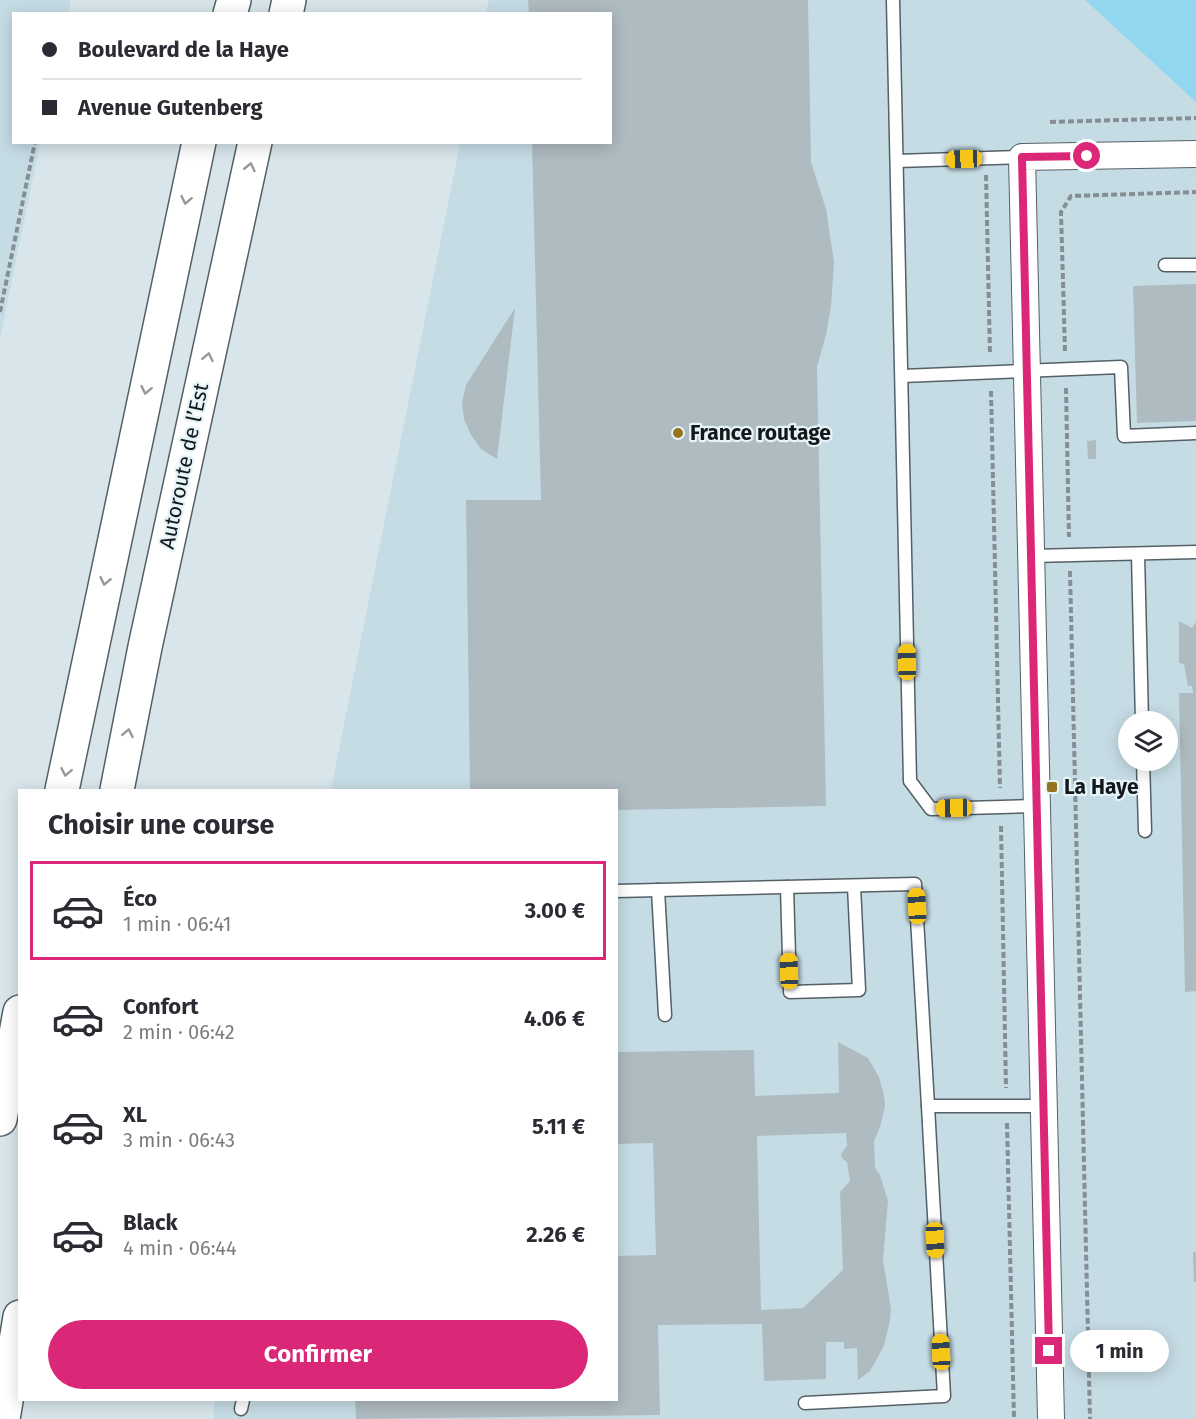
<!DOCTYPE html>
<html lang="fr">
<head>
<meta charset="utf-8">
<style>
  body { margin:0; font-family:"Fira Sans",sans-serif; background:#f7f7f7; color:#2b2b33; height:100vh; display:flex; flex-direction:column; font-size:22px; white-space:nowrap }
  * { box-sizing:border-box; margin:0 }
  p { font-size:20px; color:#7c7c81 }
  .icon { flex:none; width:33px; height:33px; fill:none; stroke:currentColor; stroke-width:2; stroke-linecap:round; stroke-linejoin:round }
  .map { position:relative; flex:1; overflow:hidden }
  .panel { position:absolute; left:18px; top:789px; width:600px; height:612px; display:flex; flex-direction:column; background:#fff; border-radius:0px; box-shadow:0 3px 15px #0003 }
  .panel>* { flex:none }
  .top-card { position:absolute; left:12px; top:12px; width:600px; height:132px; border-radius:0px; box-shadow:0 3px 15px #0003; display:grid; align-content:center; height:132px; padding:0 30px; background:#fff }
  .buttons { position:absolute; left:1118px; top:711px; display:grid; gap:12px }
  .buttons a { display:grid; place-items:center; width:60px; height:60px; border-radius:50%; background:#fff; box-shadow:0 3px 15px #0003; font-size:30px }
  .end { position:absolute; width:27px; height:27px; margin:-14px; border:8px solid #db2777; background:#fff; box-shadow:0 0 0 3px #fff }
  .from { border-radius:50% }
  .bubble { position:absolute; height:42px; border-radius:21px; background:#fff; box-shadow:0 3px 15px #0003; font-size:20px; font-weight:700; line-height:42px; text-align:center }
  .car { position:absolute; width:18px; height:36px; margin:-18px -9px; border-radius:8px; box-shadow:0 0 4px 2px #0007; background:linear-gradient(#f5c518 24%,#345 0 40%,#f5c518 0 76%,#345 0 86%,#f5c518 0) }
  .top-card b { display:flex; align-items:center; gap:21px; height:57px; font-size:22px }
  .top-card b+b { border-top:2px solid #e1e1e2 }
  .top-card i { width:15px; height:15px; background:#2b2b33 }
  ul { padding:0; list-style:none }
  li { display:flex; align-items:center; gap:18px; height:99px; margin:0 12px 9px; padding:0 18px; border:3px solid transparent; border-radius:0px }
  li div { flex:1 }
  li b { display:block; font-size:22px }
  li em { font-style:normal; font-weight:700 }
  li.current { border-color:#db2777 }
  li>.icon { width:54px; height:54px; stroke-width:1.5 }
  h2 { padding:0 30px; font-size:27px; line-height:72px }
  .primary-button { display:flex; gap:12px; margin-top:auto; padding:12px 30px }
  .primary-button a { flex:1; height:69px; border-radius:36px; background:#db2777; color:#fff; font-size:24px; font-weight:700; line-height:69px; text-align:center }
  .map>svg:first-child { display:block }
</style>
</head>
<body>
<div class="map">
<svg width="1196" height="1419" viewBox="0 0 1196 1419">
  <rect width="100%" height="100%" fill="#d8e6ec"/>
  <g fill="#c6dce5" fill-rule="evenodd">
    <polygon points="0,0 71,0 68,13 14,14 14,142 40,143 0,339"/>
    <path d="M 489,0 L 1085,0 L 1196,102 L 1196,1419 L 213,1419 L 215,1400 L 616,1400 L 616,790 L 331,790 L 460,143 L 610,142 L 610,14 L 486,13 ZM 1128,722 L 1167,722 L 1167,760 L 1128,760 Z"/>
  </g>
  <polygon fill="#92d6f0" points="1085,0 1196,0 1196,102"/>
  <g fill="#aebbc1" fill-rule="evenodd">
    <polygon points="528,0 808,0 811,162 826,209 834,262 831,306 826,335 817,367 826,806 616,810 616,790 470,790 466,500 541,500 532,142 610,142 610,14 529,14"/>
    <polygon points="1196,284 1196,421 1137,423 1133,286"/>
    <polygon points="515,308 497,459 481,449 471,435 464,419 462,403 466,385"/>
    <polygon points="1096,440 1096,459 1088,459 1087,441"/>
    <polygon points="1179,621 1192,628 1196,622 1196,991 1185,992 1179,693 1193,693 1192,686 1188,686 1184,664 1179,663"/>
    <path d="M 838,1042 L 868,1058 L 879,1077 L 884,1096 L 885,1106 L 880,1127 L 874,1141 L 875,1168 L 880,1175 L 888,1201 L 883,1260 L 891,1309 L 890,1320 L 884,1346 L 870,1371 L 858,1380 L 857,1348 L 844,1349 L 844,1342 L 826,1342 L 826,1379 L 764,1381 L 762,1324 L 658,1325 L 660,1415 L 356,1419 L 355,1400 L 616,1400 L 616,1256 L 656,1255 L 653,1143 L 616,1144 L 616,1052 L 754,1050 L 755,1096 L 839,1093 ZM 846,1133 L 847,1146 L 841,1154 L 842,1158 L 847,1162 L 850,1181 L 840,1192 L 843,1270 L 803,1308 L 761,1310 L 757,1136 Z"/>
    <polygon points="1193,1252 1196,1252 1196,1282 1194,1282"/>
  </g>
  <g fill="none" stroke-linecap="round" stroke-linejoin="round">
    <defs>
      <g id="service">
        <polyline points="893,0 910,781 931,809 1037,806"/>
        <polyline points="897,161 1022,157"/>
        <polyline points="1165,265 1196,265"/>
        <polyline points="902,376 1121,367 1124,436 1196,433"/>
        <polyline points="1138,554 1142,722"/>
        <polyline points="1032,556 1196,552"/>
        <polyline points="1143,760 1145,831"/>
        <polyline points="787,887 790,992 859,990 854,886"/>
        <polyline points="658,890 665,1015"/>
        <polyline points="616,891 915,884 928,1106"/>
        <polyline points="805,1403 944,1396 928,1106 1044,1106"/>
        <polyline points="241,1409 243,1400"/>
      </g>
      <polyline id="minor" points="1051,1419 1022,157 1196,154"/>
      <g id="motorway">
        <polyline points="230,14 234,0"/>
        <polyline points="286,14 289,0"/>
        <polyline points="62,790 199,142"/>
        <polyline points="117,790 145,647 255,142"/>
        <polyline points="0,1119 20,1012"/>
        <polyline points="3,1419 20,1317"/>
      </g>
    </defs>
    <use href="#service" stroke="#546065" stroke-width="15"/>
    <use href="#minor" stroke="#546065" stroke-width="28"/>
    <use href="#motorway" stroke="#546065" stroke-width="36"/>
    <g stroke="#848e93" stroke-width="4" stroke-dasharray="6 3" stroke-linecap="butt">
      <polyline points="1050,122 1196,118"/>
      <polyline points="986,175 990,354"/>
      <polyline points="0,312 35,142"/>
      <polyline points="1065,351 1061,212 1071,196 1196,192"/>
      <polyline points="1066,388 1069,537"/>
      <polyline points="991,391 1000,788"/>
      <polyline points="1070,571 1090,1419"/>
      <polyline points="1001,826 1006,1088"/>
      <polyline points="1007,1123 1014,1419"/>
    </g>
    <use href="#service" stroke="#fff" stroke-width="12"/>
    <use href="#minor" stroke="#fff" stroke-width="26"/>
    <use href="#motorway" stroke="#fff" stroke-width="33"/>
  </g>
  <defs><path id="oneway-chevron" d="M-2-3.5L2.5 0L-2 3.5" fill="none" stroke-width="1.6" stroke-linecap="round" stroke-linejoin="round" transform="scale(1.5)"/></defs>
  <g stroke="#959798">
    <use href="#oneway-chevron" transform="translate(250 167) rotate(-77)"/>
    <use href="#oneway-chevron" transform="translate(186 200) rotate(102)"/>
    <use href="#oneway-chevron" transform="translate(208 357) rotate(-78)"/>
    <use href="#oneway-chevron" transform="translate(146 390) rotate(102)"/>
    <use href="#oneway-chevron" transform="translate(105 581) rotate(102)"/>
    <use href="#oneway-chevron" transform="translate(128 733) rotate(-79)"/>
    <use href="#oneway-chevron" transform="translate(66 772) rotate(101)"/>
  </g>
  <g fill="none" stroke-linecap="round" stroke-linejoin="round">
    <polyline stroke="#db2777" stroke-width="8" points="1049,1351 1022,157 1087,156"/>
  </g>
  <g fill="#98731e" stroke="#e5f4f9" stroke-width="2">
    <circle cx="678" cy="433" r="6"/>
    <rect x="1046" y="781" width="12" height="12" rx="3"/>
  </g>
  <g text-anchor="middle" dominant-baseline="central" stroke-width="4.5" stroke-linejoin="round" paint-order="stroke">
    <g font-size="21" font-weight="bold" fill="#14181b" stroke="#e5f4f9" text-anchor="start">
      <text x="690" y="433">France routage</text>
      <text x="1064" y="787">La Haye</text>
    </g>
    <g font-size="21" fill="#14181b" stroke="#e5f4f9">
      <text transform="translate(184 466) rotate(-78)">Autoroute de l’Est</text>
    </g>
  </g>
</svg>
<div class="buttons">
<a><svg class="icon" aria-label="layers" viewBox="0 0 24 24"><path d="M12 4l9 5-9 5-9-5zM3 14l9 5 9-5"/></svg></a>
</div>
<i class="end from" style="left:1087px;top:156px"></i>
<i class="end" style="left:1049px;top:1351px"></i>
<div class="bubble" style="left:1070px;top:1330px;width:99px">1 min</div>
<i class="car" style="left:964px;top:159px;rotate:268deg"></i>
<i class="car" style="left:907px;top:662px;rotate:359deg"></i>
<i class="car" style="left:954px;top:808px;rotate:269deg"></i>
<i class="car" style="left:917px;top:906px;rotate:357deg"></i>
<i class="car" style="left:789px;top:971px;rotate:358deg"></i>
<i class="car" style="left:935px;top:1240px;rotate:177deg"></i>
<i class="car" style="left:941px;top:1352px;rotate:357deg"></i>
<div class="top-card">
<b><i class="from"></i>Boulevard de la Haye</b>
<b><i></i>Avenue Gutenberg</b>
</div>
<section class="panel">
<h2>Choisir une course</h2>
<ul>
<li class="current"><svg class="icon" aria-label="car" viewBox="0 0 24 24"><path d="M5 17H2v-5l4-1 3-4h7l3 4 3 1v5h-3M9 17h6M6 11h13"/><circle cx="7" cy="17" r="2"/><circle cx="17" cy="17" r="2"/></svg><div><b>Éco</b><p>1 min · 06:41</p></div><em>3.00 €</em></li>
<li><svg class="icon" aria-label="car" viewBox="0 0 24 24"><path d="M5 17H2v-5l4-1 3-4h7l3 4 3 1v5h-3M9 17h6M6 11h13"/><circle cx="7" cy="17" r="2"/><circle cx="17" cy="17" r="2"/></svg><div><b>Confort</b><p>2 min · 06:42</p></div><em>4.06 €</em></li>
<li><svg class="icon" aria-label="car" viewBox="0 0 24 24"><path d="M5 17H2v-5l4-1 3-4h7l3 4 3 1v5h-3M9 17h6M6 11h13"/><circle cx="7" cy="17" r="2"/><circle cx="17" cy="17" r="2"/></svg><div><b>XL</b><p>3 min · 06:43</p></div><em>5.11 €</em></li>
<li><svg class="icon" aria-label="car" viewBox="0 0 24 24"><path d="M5 17H2v-5l4-1 3-4h7l3 4 3 1v5h-3M9 17h6M6 11h13"/><circle cx="7" cy="17" r="2"/><circle cx="17" cy="17" r="2"/></svg><div><b>Black</b><p>4 min · 06:44</p></div><em>2.26 €</em></li>
</ul>
<div class="primary-button"><a>Confirmer</a></div>
</section>
</div>
</body>
</html>
